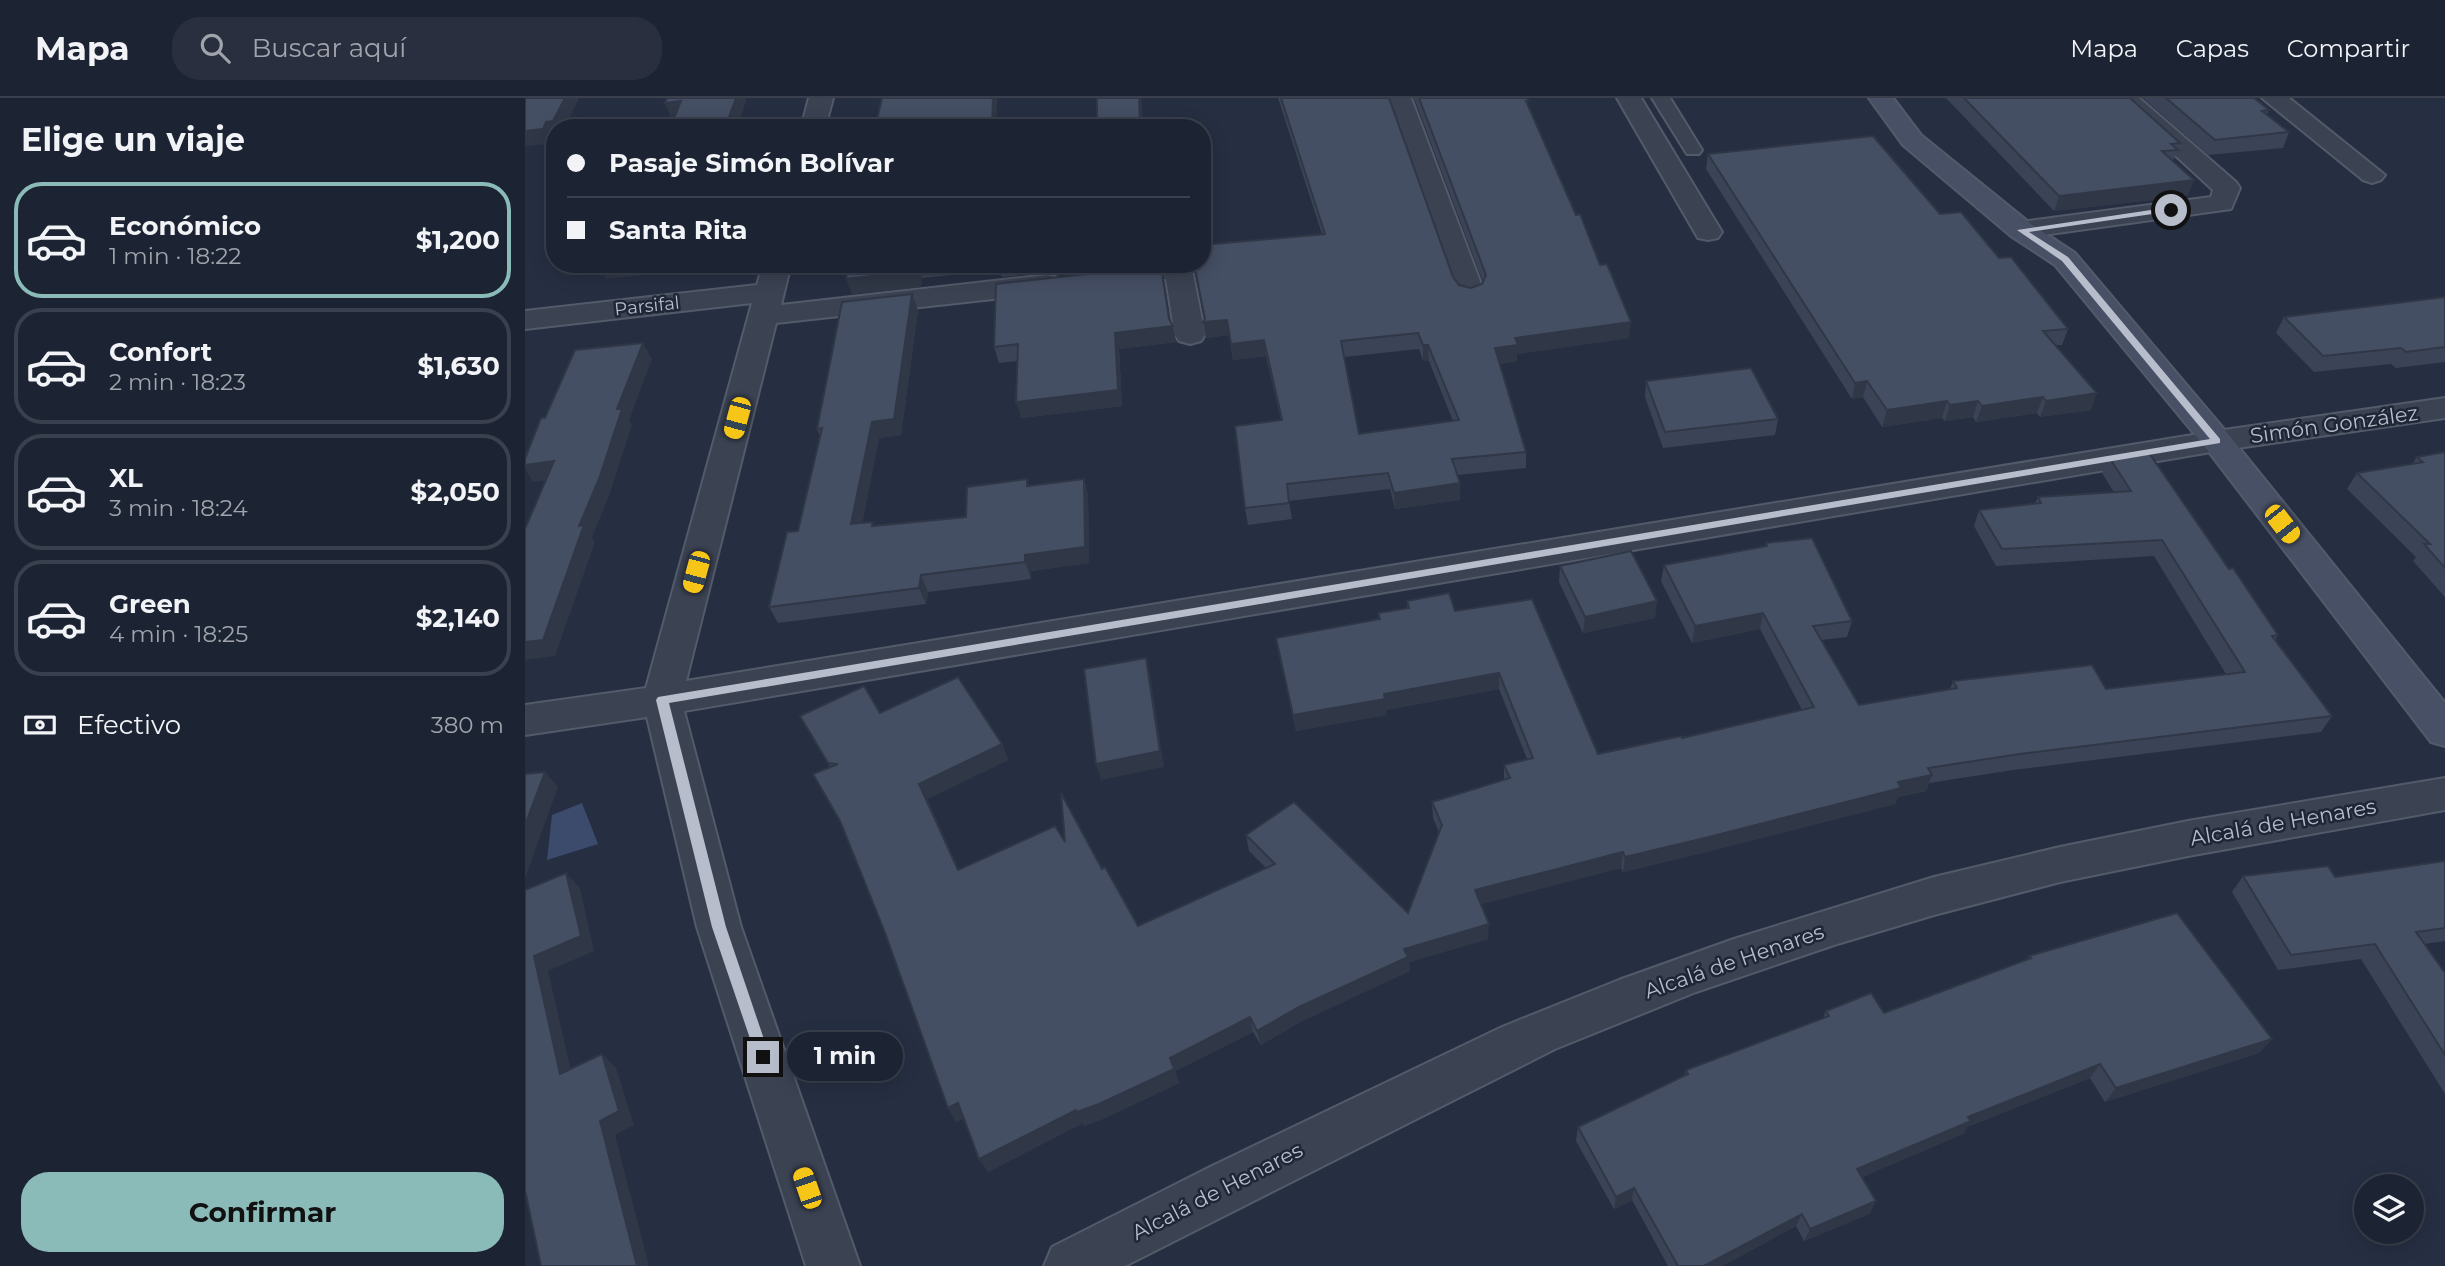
<!DOCTYPE html>
<html lang="es">
<head>
<meta charset="utf-8">
<style>
  body { margin:0; font-family:Montserrat,sans-serif; background:#292f3e; color:#f1f3f6; height:100vh; display:flex; flex-direction:column; font-size:26px; white-space:nowrap }
  * { box-sizing:border-box; margin:0 }
  p { font-size:23px; color:#a0a4ac }
  .icon { flex:none; width:38px; height:38px; fill:none; stroke:currentColor; stroke-width:2; stroke-linecap:round; stroke-linejoin:round }
  .map { position:relative; flex:1; overflow:hidden }
  .sheet { display:flex; flex-direction:column; background:#1c2332; width:525px }
  .sheet>* { flex:none }
  .banner { position:absolute; left:21px; top:21px; width:665px; height:154px; border-radius:28px; box-shadow:0 4px 18px #0003,0 0 0 2px #3a404d; display:grid; align-content:center; height:154px; padding:0 21px; background:#1c2332 }
  .tools { position:absolute; left:1829px; top:1076px; display:grid; gap:14px }
  .tools a { display:grid; place-items:center; width:70px; height:70px; border-radius:50%; background:#1c2332; box-shadow:0 4px 18px #0003,0 0 0 2px #3a404d; font-size:35px }
  .end { position:absolute; width:32px; height:32px; margin:-16px; border:9px solid #b8bdcc; background:#111; box-shadow:0 0 0 4px #111 }
  .from { border-radius:50% }
  .bubble { position:absolute; height:49px; border-radius:24px; background:#1c2332; box-shadow:0 4px 18px #0003,0 0 0 2px #3a404d; font-size:23px; font-weight:700; line-height:49px; text-align:center }
  .car { position:absolute; width:21px; height:42px; margin:-21px -10px; border-radius:9px; box-shadow:0 0 5px 2px #0007; background:linear-gradient(#f5c518 24%,#345 0 40%,#f5c518 0 76%,#345 0 86%,#f5c518 0) }
  .banner b { display:flex; align-items:center; gap:24px; height:66px; font-size:26px }
  .banner b+b { border-top:2px solid #3a404d }
  .banner i { width:18px; height:18px; background:#f1f3f6 }
  ul { padding:0; list-style:none }
  li { display:flex; align-items:center; gap:21px; height:116px; margin:0 14px 10px; padding:0 7px; border:4px solid #3a404d; border-radius:28px }
  li div { flex:1 }
  li b { display:block; font-size:26px }
  li em { font-style:normal; font-weight:700 }
  li.on { border-color:#8bbbb9 }
  li>.icon { width:63px; height:63px; stroke-width:1.5 }
  h2 { padding:0 21px; font-size:32px; line-height:84px }
  .pay { display:flex; align-items:center; gap:18px; height:77px; padding:0 21px; font-size:26px }
  .pay p { margin-inline-start:auto }
  .action { display:flex; gap:14px; margin-top:auto; padding:14px 21px }
  .action a { flex:1; height:80px; border-radius:28px; background:#8bbbb9; color:#111; font-size:28px; font-weight:700; line-height:80px; text-align:center }
  header { display:flex; align-items:center; gap:42px; box-sizing:border-box; height:98px; padding:0 35px; background:#1c2332; border-bottom:2px solid #3a404d }
  header strong { font-size:33px }
  nav { display:flex; gap:38px; margin-inline-start:auto; font-size:24px }
  .search { width:490px; height:63px; background:#292f3e; display:flex; align-items:center; gap:18px; box-sizing:border-box; padding:0 24px; border-radius:28px; color:#a0a4ac; font-size:26px }
  main { display:flex; flex:1; min-height:0 }
  .map>svg:first-child { display:block }
</style>
</head>
<body>
<header>
<strong>Mapa</strong>
<div class="search"><svg class="icon" aria-label="search" viewBox="0 0 24 24"><circle cx="10" cy="10" r="6"/><path d="M15 15l6 6"/></svg>Buscar aquí</div>
<nav><a>Mapa</a><a>Capas</a><a>Compartir</a></nav>
</header>
<main>
<section class="sheet">
<h2>Elige un viaje</h2>
<ul>
<li class="on"><svg class="icon" aria-label="car" viewBox="0 0 24 24"><path d="M5 17H2v-5l4-1 3-4h7l3 4 3 1v5h-3M9 17h6M6 11h13"/><circle cx="7" cy="17" r="2"/><circle cx="17" cy="17" r="2"/></svg><div><b>Económico</b><p>1 min · 18:22</p></div><em>$1,200</em></li>
<li><svg class="icon" aria-label="car" viewBox="0 0 24 24"><path d="M5 17H2v-5l4-1 3-4h7l3 4 3 1v5h-3M9 17h6M6 11h13"/><circle cx="7" cy="17" r="2"/><circle cx="17" cy="17" r="2"/></svg><div><b>Confort</b><p>2 min · 18:23</p></div><em>$1,630</em></li>
<li><svg class="icon" aria-label="car" viewBox="0 0 24 24"><path d="M5 17H2v-5l4-1 3-4h7l3 4 3 1v5h-3M9 17h6M6 11h13"/><circle cx="7" cy="17" r="2"/><circle cx="17" cy="17" r="2"/></svg><div><b>XL</b><p>3 min · 18:24</p></div><em>$2,050</em></li>
<li><svg class="icon" aria-label="car" viewBox="0 0 24 24"><path d="M5 17H2v-5l4-1 3-4h7l3 4 3 1v5h-3M9 17h6M6 11h13"/><circle cx="7" cy="17" r="2"/><circle cx="17" cy="17" r="2"/></svg><div><b>Green</b><p>4 min · 18:25</p></div><em>$2,140</em></li>
</ul>
<div class="pay"><svg class="icon" aria-label="cash" viewBox="0 0 24 24"><path d="M3 7h18v10H3z"/><circle cx="12" cy="12" r="2"/></svg>Efectivo<p>380 m</p></div>
<div class="action"><a>Confirmar</a></div>
</section>
<div class="map">
<svg width="1920" height="1168" viewBox="0 0 1920 1168">
  <rect width="100%" height="100%" fill="#262f42"/>
  <polygon fill="#3c4b6b" points="57,705 73,746 22,762 27,717"/>
  <g fill="none" stroke-linecap="round" stroke-linejoin="round">
    <defs>
      <polygon id="lane" points="1127,0 1145,0 1177,52 1174,56 1162,56"/>
      <g id="street">
        <polygon points="284,0 308,0 300,30 276,30"/>
        <polygon points="862,0 886,0 959,194 955,200 945,203 935,200 931,194"/>
        <polygon points="1092,0 1116,0 1197,134 1193,140 1183,142 1173,140"/>
        <polygon points="1588,0 1614,0 1711,84 1715,90 1706,111 1496,140 1486,138 1482,132 1486,126 1496,124 1686,99 1688,92"/>
        <polygon points="1737,0 1764,0 1860,77 1856,82 1847,85 1838,82"/>
        <polygon points="238,166 266,166 256,207 523,177 533,180 537,186 533,192 523,195 251,225 161,583 1692,333 1920,300 1920,320 1692,353 159,613 216,829 335,1168 281,1168 172,829 122,619 0,637 0,607 121,590 227,205 0,231 0,213 232,187"/>
        <polygon points="617,166 664,166 667,171 680,237 676,243 665,246 654,243 650,237 641,181 586,186 576,184 572,178 576,172"/>
        <polygon points="1920,680 1920,712 1663,758 1535,784 1409,817 1309,847 1171,894 1030,951 600,1168 519,1168 527,1149 685,1069 977,929 1094,882 1209,841 1409,779 1535,749 1663,723"/>
      </g>
      <polygon id="secondary" points="1344,0 1368,0 1396,37 1506,126 1550,155 1703,336 1920,605 1920,648 1906,644 1681,350 1530,167 1486,138 1378,47"/>
    </defs>
    <use href="#lane" stroke="#535a69" stroke-width="4"/>
    <use href="#street" stroke="#535a69" stroke-width="4"/>
    <use href="#secondary" stroke="#535a69" stroke-width="4"/>
    <use href="#lane" fill="#3b4252" fill-rule="evenodd"/>
    <use href="#street" fill="#3b4252" fill-rule="evenodd"/>
    <use href="#secondary" fill="#485065" fill-rule="evenodd"/>
  </g>
  <g fill="#3b4456" fill-rule="evenodd">
    <polygon points="616,0 618,30 572,30"/>
    <path d="M 753,0 L 864,0 L 928,179 L 934,187 L 946,190 L 957,186 L 958,184 L 889,0 L 1002,0 L 1003,8 L 1104,240 L 992,256 L 992,263 L 975,266 L 1001,354 L 1001,370 L 932,377 L 935,402 L 870,411 L 865,391 L 764,403 L 767,421 L 723,427 L 720,410 L 756,322 L 741,258 L 708,262 L 704,237 L 681,240 L 678,224 L 680,221 L 670,170 L 667,166 L 677,166 L 797,136 ZM 894,251 L 898,263 L 904,263 L 928,323 L 834,336 L 819,259 Z"/>
    <polygon points="1421,0 1605,0 1655,45 1648,63 1669,82 1662,98 1529,113"/>
    <polygon points="1618,0 1729,0 1744,12 1742,17 1764,34 1758,50 1683,57"/>
    <polygon points="1183,56 1415,116 1543,231 1537,247 1530,247 1566,312 1515,319 1512,315 1451,324 1448,319 1420,323 1417,320 1357,329 1338,299 1327,301 1181,71"/>
    <polygon points="323,166 439,166 437,176 397,180 396,189 327,196"/>
    <polygon points="473,166 605,166 477,179"/>
    <polygon points="636,168 645,223 648,228 651,244 594,251 597,308 496,320 492,263 474,265 469,249"/>
    <polygon points="1920,199 1920,264 1871,270 1866,266 1789,274 1751,235 1759,219"/>
    <polygon points="393,212 376,337 354,340 337,425 350,428 441,419 502,381 504,388 559,381 563,397 564,465 506,473 506,481 403,494 401,506 253,525 244,509 273,433 295,338 292,331"/>
    <polygon points="1121,283 1253,321 1250,337 1138,350 1120,299"/>
    <polygon points="1920,354 1920,499 1888,463 1891,459 1822,391 1832,375 1887,366 1892,359"/>
    <polygon points="1584,359 1704,471 1753,537 1750,542 1807,618 1796,634 1488,672 1404,685 1401,693 1373,699 1370,706 1177,755 1098,774 1096,770 955,806 963,841 884,864 885,873 777,923 736,947 728,934 650,973 654,985 580,1020 559,1028 558,1025 463,1074 439,1020 431,1024 305,669 275,618 355,615 477,646 483,662 402,701 434,772 540,744 577,771 613,828 741,770 724,753 721,737 883,815 914,734 908,720 907,704 979,682 979,667 1002,661 974,591 861,612 861,617 771,633 751,540 854,522 853,515 882,510 882,503 930,513 1073,656 1157,640 1277,612 1235,531 1167,545 1136,483 1139,467 1240,449 1241,445 1327,523 1322,539 1297,542 1334,607 1425,591 1428,583 1581,591 1701,576 1629,458 1471,468 1449,428 1454,412 1510,405 1513,399 1589,394 1577,375"/>
    <polygon points="1035,468 1130,520 1058,535 1034,484"/>
    <polygon points="1920,763 1920,843 1899,846 1920,875 1920,996 1836,861 1753,872 1707,794 1718,778 1810,779"/>
    <polygon points="1504,858 1747,941 1734,955 1580,1004 1565,980 1442,1029 1438,1036 1337,1079 1351,1103 1344,1116 1279,1143 1271,1128 1197,1168 1143,1168 1107,1102 1089,1111 1051,1043 1053,1029 1160,977 1161,972 1298,920 1301,913 1359,915 1502,862"/>
  </g>
  <g fill="#303746">
    <polygon points="40,0 54,0 40,30 30,30 30,39 25,46 0,48 0,33 21,24"/>
    <polygon points="211,0 222,0 212,30 200,30"/>
    <polygon points="468,0 472,0 472,30 467,30"/>
    <polygon points="614,0 616,0 618,30 616,30 615,27"/>
    <polygon points="156,3 163,18 146,20 140,5"/>
    <polygon points="1669,82 1662,98 1529,113 1534,98"/>
    <polygon points="73,166 162,166 160,173 81,181"/>
    <polygon points="393,166 397,180 396,189 327,196 321,181"/>
    <polygon points="434,166 439,166 437,176"/>
    <polygon points="636,168 646,228 648,228 651,244 594,251 597,308 496,320 491,304"/>
    <polygon points="387,196 393,212 376,337 354,340 334,443 326,426 347,324"/>
    <polygon points="702,222 704,237 681,240 678,224"/>
    <polygon points="1106,224 1104,240 992,256 992,263 970,267 970,250 990,240"/>
    <polygon points="739,242 741,258 708,262 706,246"/>
    <polygon points="118,245 127,261 104,322 107,327 84,398 67,439 70,444 30,558 0,562 0,544 54,428 92,311"/>
    <polygon points="898,247 903,247 904,263 898,263"/>
    <polygon points="1342,283 1338,299 1327,301 1330,285"/>
    <polygon points="1572,295 1566,312 1515,319 1521,303"/>
    <polygon points="1518,299 1512,315 1451,324 1457,308"/>
    <polygon points="1422,303 1417,320 1357,329 1362,312"/>
    <polygon points="1453,303 1448,319 1420,323 1425,307"/>
    <polygon points="29,363 39,380 8,384 0,371 0,367"/>
    <polygon points="559,381 563,397 564,465 506,473 506,481 500,464 500,457"/>
    <polygon points="935,385 935,402 870,411 869,395"/>
    <polygon points="396,477 403,494 401,506 394,490"/>
    <polygon points="1132,503 1130,520 1058,535 1060,519"/>
    <polygon points="1238,515 1235,531 1167,545 1170,528"/>
    <polygon points="621,560 625,576 639,669 576,682 571,666"/>
    <polygon points="974,575 974,591 861,612 861,617 771,633 768,617 859,596"/>
    <polygon points="477,646 483,662 402,701 441,787 394,686"/>
    <polygon points="20,674 33,689 0,780 0,727"/>
    <polygon points="1407,677 1401,693 1373,699 1370,706 1177,755 1098,774 1100,759 1373,684"/>
    <polygon points="1098,754 1096,770 950,808 950,792"/>
    <polygon points="41,775 55,790 69,853 23,873 50,990 35,976 9,858"/>
    <polygon points="964,826 963,841 884,864 885,873 777,923 736,947 732,933 879,851"/>
    <polygon points="725,919 728,934 650,973 654,985 580,1020 559,1028 558,1025 463,1074 454,1061 645,960"/>
    <polygon points="1747,941 1734,955 1580,1004 1591,990"/>
    <polygon points="77,956 91,970 109,1027 90,1037 124,1168 112,1168 75,1023"/>
    <polygon points="1575,966 1565,980 1442,1029 1438,1036 1326,1084 1332,1071 1443,1019"/>
    <polygon points="433,1005 442,1018 431,1024 423,1010"/>
    <polygon points="1109,1090 1107,1102 1089,1111 1091,1099"/>
    <polygon points="1351,1103 1344,1116 1279,1143 1285,1131"/>
    <polygon points="1277,1116 1271,1128 1197,1168 1179,1168"/>
  </g>
  <g fill="#454f64" stroke="#303746" stroke-width="2" fill-rule="evenodd">
    <polygon points="0,0 40,0 28,23 21,24 18,31 0,33"/>
    <polygon points="142,0 211,0 200,30 145,30 156,3 140,5"/>
    <polygon points="357,0 468,0 467,30 350,30"/>
    <polygon points="572,0 614,0 615,27 572,30"/>
    <path d="M 756,0 L 864,0 L 928,179 L 934,187 L 946,190 L 957,186 L 961,177 L 894,0 L 1002,0 L 1003,3 L 1001,3 L 1051,117 L 1055,116 L 1075,167 L 1082,166 L 1106,224 L 990,240 L 993,247 L 970,250 L 1001,354 L 927,361 L 935,385 L 869,395 L 863,375 L 762,386 L 764,405 L 720,410 L 710,328 L 757,322 L 739,242 L 706,246 L 702,222 L 678,224 L 680,221 L 669,166 L 677,166 L 677,147 L 800,136 ZM 893,235 L 898,247 L 903,247 L 934,322 L 834,336 L 816,243 Z"/>
    <polygon points="1439,0 1605,0 1655,45 1646,46 1653,52 1637,53 1669,82 1534,98"/>
    <polygon points="1641,0 1729,0 1744,12 1737,13 1764,34 1690,42"/>
    <polygon points="1348,38 1415,116 1436,114 1474,160 1486,159 1543,231 1518,233 1572,295 1521,303 1518,299 1457,308 1453,303 1425,307 1422,303 1362,312 1342,283 1330,285 1183,56"/>
    <polygon points="323,166 392,166 391,173 321,181"/>
    <polygon points="636,168 644,221 648,228 590,235 593,292 491,304 493,246 469,249 471,186"/>
    <polygon points="387,196 369,321 347,324 326,426 348,424 347,428 441,419 442,389 502,381 502,388 559,381 560,449 500,457 500,464 396,477 394,490 244,509 262,434 273,433 297,330 292,331 317,204"/>
    <polygon points="1920,199 1920,249 1881,254 1876,250 1798,258 1759,219"/>
    <polygon points="118,245 92,311 97,311 74,381 54,428 59,427 18,542 0,544 0,431 29,363 0,367 0,361 16,320 20,320 50,252"/>
    <polygon points="1226,270 1253,321 1140,334 1121,283"/>
    <polygon points="1622,352 1704,471 1708,470 1753,537 1747,538 1807,618 1495,656 1403,670 1407,677 1373,684 1376,690 1180,740 1100,759 1098,754 950,792 964,826 879,851 883,859 774,909 732,933 725,919 645,960 649,971 574,1006 552,1014 551,1012 454,1061 433,1005 423,1010 359,832 315,723 288,676 313,666 303,665 275,618 339,588 355,615 433,579 477,646 394,686 433,772 530,728 540,744 536,695 577,771 580,769 613,828 750,766 721,737 769,704 883,815 917,727 907,704 985,680 979,667 1008,660 974,575 859,596 860,601 768,617 751,540 855,521 853,515 884,510 882,503 924,495 930,513 1007,501 1073,656 1156,638 1157,640 1289,609 1238,515 1170,528 1139,467 1242,448 1241,445 1287,440 1327,523 1288,528 1334,607 1432,590 1428,583 1567,567 1581,591 1720,574 1637,442 1477,451 1454,412 1516,405 1513,399 1606,393 1584,359"/>
    <polygon points="1920,354 1920,470 1899,446 1905,446 1832,375 1898,364 1892,359"/>
    <polygon points="1106,453 1132,503 1060,519 1035,468"/>
    <polygon points="621,560 635,653 571,666 559,571"/>
    <polygon points="20,674 0,727 0,676"/>
    <polygon points="1920,763 1920,830 1891,834 1920,875 1920,957 1850,846 1766,857 1718,778 1803,768 1810,779"/>
    <polygon points="41,775 56,838 9,858 35,976 77,956 94,1013 75,1023 112,1168 16,1168 0,1092 0,792"/>
    <polygon points="1652,815 1747,941 1591,990 1575,966 1443,1019 1446,1023 1332,1071 1351,1103 1285,1131 1277,1116 1179,1168 1153,1168 1109,1090 1091,1099 1053,1029 1163,976 1161,972 1304,918 1301,913 1346,895 1359,915 1506,860 1504,858"/>
  </g>
  <polygon fill="#b8bdcc" points="1646,109 1648,113 1504,134 1543,159 1695,341 1695,345 144,605 201,829 245,959 238,966 233,964 187,829 131,602 133,599 1685,341 1537,163 1492,132"/>
  <g text-anchor="middle" dominant-baseline="central" stroke-width="5" stroke-linejoin="round" paint-order="stroke">
    <g font-size="18" fill="#b8bdcc" stroke="#1f2737">
      <text transform="translate(122 208) rotate(-6)">Parsifal</text>
    </g>
    <g font-size="21" fill="#b8bdcc" stroke="#1f2737">
      <text transform="translate(1809 326) rotate(-8)">Simón González</text>
      <text transform="translate(1758 724) rotate(-10)">Alcalá de Henares</text>
      <text transform="translate(1209 863) rotate(-19)">Alcalá de Henares</text>
      <text transform="translate(692 1093) rotate(-27)">Alcalá de Henares</text>
    </g>
  </g>
</svg>
<div class="tools">
<a><svg class="icon" aria-label="layers" viewBox="0 0 24 24"><path d="M12 4l9 5-9 5-9-5zM3 14l9 5 9-5"/></svg></a>
</div>
<i class="end from" style="left:1646px;top:112px"></i>
<i class="end" style="left:238px;top:959px"></i>
<div class="bubble" style="left:262px;top:934px;width:116px">1 min</div>
<i class="car" style="left:212px;top:320px;rotate:195deg"></i>
<i class="car" style="left:1757px;top:426px;rotate:142deg"></i>
<i class="car" style="left:171px;top:474px;rotate:195deg"></i>
<i class="car" style="left:282px;top:1090px;rotate:341deg"></i>
<div class="banner">
<b><i class="from"></i>Pasaje Simón Bolívar</b>
<b><i></i>Santa Rita</b>
</div>
</div>
</main>
</body>
</html>
